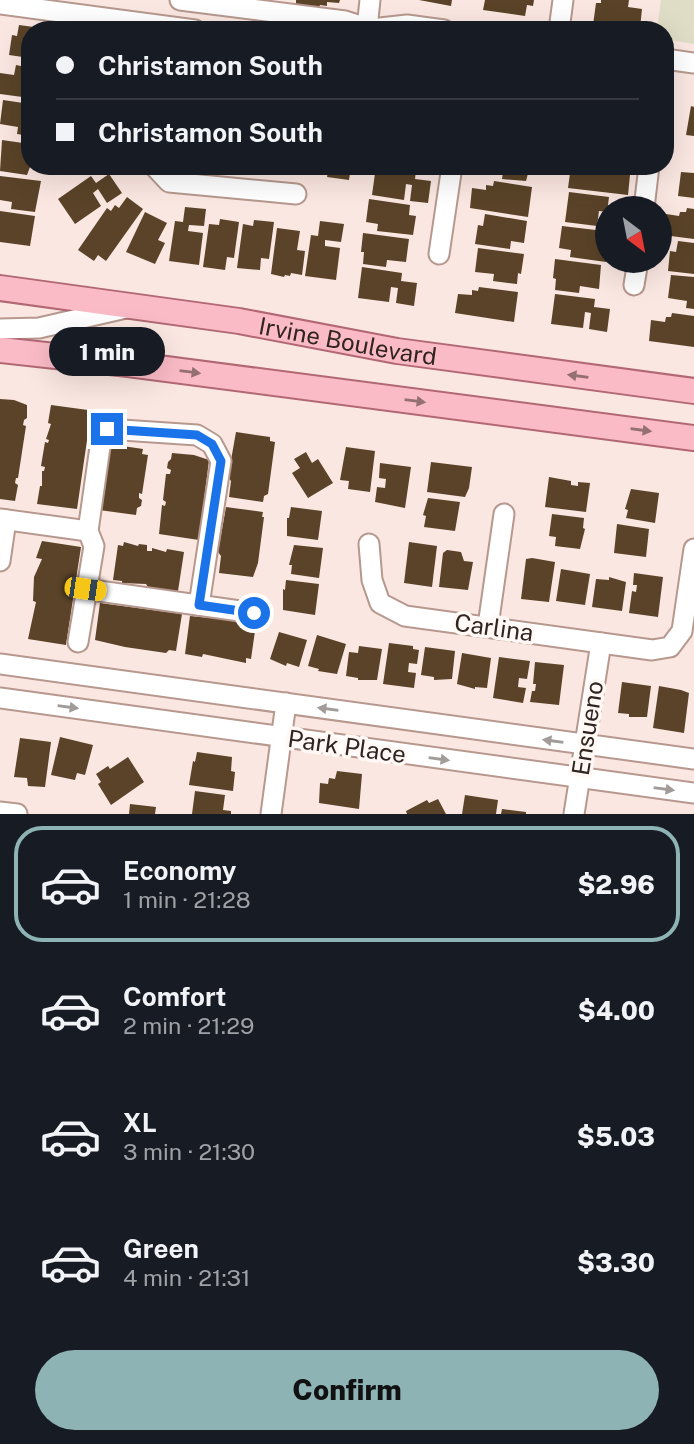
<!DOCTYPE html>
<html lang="en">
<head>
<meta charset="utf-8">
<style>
  body { margin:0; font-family:"Public Sans",sans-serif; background:#20242c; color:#f1f3f6; height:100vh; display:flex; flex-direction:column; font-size:26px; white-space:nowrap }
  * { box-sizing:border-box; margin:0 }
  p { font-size:23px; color:#9ea1a6 }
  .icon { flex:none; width:38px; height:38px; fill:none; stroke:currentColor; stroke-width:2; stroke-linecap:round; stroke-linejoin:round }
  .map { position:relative; height:814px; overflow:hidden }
  .details { display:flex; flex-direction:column; background:#171b24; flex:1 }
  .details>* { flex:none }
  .hud { position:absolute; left:21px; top:21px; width:653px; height:154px; border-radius:28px; box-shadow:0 7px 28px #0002; display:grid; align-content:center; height:154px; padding:0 35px; background:#171b24 }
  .needle { width:46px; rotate:148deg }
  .tools { position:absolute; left:595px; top:196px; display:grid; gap:14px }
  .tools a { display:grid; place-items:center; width:77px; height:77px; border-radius:50%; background:#171b24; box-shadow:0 7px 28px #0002; font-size:35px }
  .end { position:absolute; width:32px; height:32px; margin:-16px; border:9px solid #1a73e8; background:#fff; box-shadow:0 0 0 4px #fff }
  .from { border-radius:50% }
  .bubble { position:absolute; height:49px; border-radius:24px; background:#171b24; box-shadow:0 7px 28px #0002; font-size:23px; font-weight:800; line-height:49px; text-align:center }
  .car { position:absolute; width:21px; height:42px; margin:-21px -10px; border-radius:9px; box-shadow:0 0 5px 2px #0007; background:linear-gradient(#f5c518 24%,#345 0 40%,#f5c518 0 76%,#345 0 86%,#f5c518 0) }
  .hud b { display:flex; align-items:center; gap:24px; height:66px; font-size:26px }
  .hud b+b { border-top:2px solid #363941 }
  .hud i { width:18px; height:18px; background:#f1f3f6 }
  ul { padding:12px 0 0; list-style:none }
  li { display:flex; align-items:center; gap:21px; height:116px; margin:0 14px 10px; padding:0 21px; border:4px solid transparent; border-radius:28px }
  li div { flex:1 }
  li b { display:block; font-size:26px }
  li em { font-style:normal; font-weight:800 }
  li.active { border-color:#8eb3b5 }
  li>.icon { width:63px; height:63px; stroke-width:1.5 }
  .cta { display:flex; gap:14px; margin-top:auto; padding:14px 35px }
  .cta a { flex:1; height:80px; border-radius:42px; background:#8eb3b5; color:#111; font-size:28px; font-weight:800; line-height:80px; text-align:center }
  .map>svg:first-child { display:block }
</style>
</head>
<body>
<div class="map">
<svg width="694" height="814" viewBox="0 0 694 814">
  <rect width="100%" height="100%" fill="#fbe7e1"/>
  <g fill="#e0ddc6">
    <polygon points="661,0 694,0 694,44 665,39 665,30 657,30"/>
    <polygon points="198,166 275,166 237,173"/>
  </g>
  <g fill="#5a4328">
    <polygon points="296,0 340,0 339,3 327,2 327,6 320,5 319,7 296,4"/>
    <polygon points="419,0 452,0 451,6"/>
    <polygon points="485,0 534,0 533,6 527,5 525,16 483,10"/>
    <polygon points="601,0 629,0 628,7 642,9 640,28 611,30 612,27 593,25 596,3 601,3"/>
    <polygon points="19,25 41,28 30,30 30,58 9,55 12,35 17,36"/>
    <polygon points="16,65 30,68 30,98 0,94 0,73 14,75"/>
    <polygon points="3,100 30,104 30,136 17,134 18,127 0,124"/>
    <polygon points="691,106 694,107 694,136 686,135"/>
    <polygon points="2,140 30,144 30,167 27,175 0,171"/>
    <polygon points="329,166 351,166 349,180 327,177"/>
    <polygon points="376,166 416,170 415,179 431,181 428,203 410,201 412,185 406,184 404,200 372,195"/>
    <polygon points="485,166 530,166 526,181 502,179 503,172 485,170"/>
    <polygon points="571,166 617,168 617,174 630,175 628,195 568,188"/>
    <polygon points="681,172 694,173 694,198 678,196"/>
    <polygon points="109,174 122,193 107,203 98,189 93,193 101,206 75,224 58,199 91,176 96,183"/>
    <polygon points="0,176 41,181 35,212 11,209 12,202 0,200"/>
    <polygon points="494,181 532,187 528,217 470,208 472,188 486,190 486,185 493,186"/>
    <polygon points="569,192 609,197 608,205 617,208 607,208 607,228 603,227 606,212 599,211 597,226 565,222"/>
    <polygon points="127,197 143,209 106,261 98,255 94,261 78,250 107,208 111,211 115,205 119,208"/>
    <polygon points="369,199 410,205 409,215 416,216 413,235 377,231 378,224 366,222"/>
    <polygon points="185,207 206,209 204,226 189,225 188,231 203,233 199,265 169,261 175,221 183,222"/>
    <polygon points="687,208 694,209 694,239 663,235 666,214 679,216 680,212 686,212"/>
    <polygon points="0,211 35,216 30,246 0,242"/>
    <polygon points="145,212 167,223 158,240 165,243 155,264 126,252"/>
    <polygon points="485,214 527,221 524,243 511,241 510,249 475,244 478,225 483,226"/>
    <polygon points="220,219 239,222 234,258 227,257 225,270 203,267 209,224 219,225"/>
    <polygon points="254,220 274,222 269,259 261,258 260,270 237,268 243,224 253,226"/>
    <polygon points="320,221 344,224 341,242 325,240 325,246 340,248 336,280 305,276 311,235 318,236"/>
    <polygon points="562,226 604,231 603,242 607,242 606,262 570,257 571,250 559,248"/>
    <polygon points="277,228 300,231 297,250 305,251 302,275 291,273 290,276 285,275 284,277 271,274"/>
    <polygon points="363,233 409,239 406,262 387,260 386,267 363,264 364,252 361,252"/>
    <polygon points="678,241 694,243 694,274 668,271 670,251 676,252"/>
    <polygon points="478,248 524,254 521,274 518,273 517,284 493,281 494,274 475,272"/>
    <polygon points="555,259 601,265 599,289 580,286 579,293 555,290 556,279 553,278"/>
    <polygon points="362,267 402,273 401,281 417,283 414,306 396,303 398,288 391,287 389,302 358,298"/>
    <polygon points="671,275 694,277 694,309 686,308 687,301 668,298"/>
    <polygon points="479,287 518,292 514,322 455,313 458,294 472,295 472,290 478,291"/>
    <polygon points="555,294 595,299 594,307 610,309 607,332 589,329 591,313 585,312 583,328 551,324"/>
    <polygon points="672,313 694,316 694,347 649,341 651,320 665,322 666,317 671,317"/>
    <polygon points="0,399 14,400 27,405 27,418 24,420 23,425 26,426 18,478 16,478 15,483 18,485 15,501 0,499"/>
    <polygon points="51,405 88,410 87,413 91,413 77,509 37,504 40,486 42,486 42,471 44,471 45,467 41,466 45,442 48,443 49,440 46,439 51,424 48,423"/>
    <polygon points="236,432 270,437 270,441 275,442 268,494 264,496 263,502 229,497 231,481 228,477"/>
    <polygon points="109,444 143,449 142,454 148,455 142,494 139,493 139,498 142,500 141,506 137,508 136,515 99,510"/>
    <polygon points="346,447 375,451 370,492 348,489 349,481 340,480"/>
    <polygon points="306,452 312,463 318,459 333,483 308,498 292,473 300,468 294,459"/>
    <polygon points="172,453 194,455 209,460 199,540 159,534 162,505 165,506 166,502 163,500 166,474 170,474 171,470 167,468 168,462 171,459"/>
    <polygon points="431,462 472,467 469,488 465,497 427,492"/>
    <polygon points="380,463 411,467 405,508 375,502 377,487 385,488 386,479 379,478"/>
    <polygon points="549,477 571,481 571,485 578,486 578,482 590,483 586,512 545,507"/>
    <polygon points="631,489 659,493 655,523 626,518 628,510 625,509"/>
    <polygon points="428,498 460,502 455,531 424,527 426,516 423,515"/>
    <polygon points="226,507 263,512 262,517 264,517 258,563 253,577 219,573 221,556 218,552"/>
    <polygon points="291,507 322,511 318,540 287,536 287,518 289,518"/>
    <polygon points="552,514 584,518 583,528 585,529 580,549 555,546 556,537 549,536"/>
    <polygon points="617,524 649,529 646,557 614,553"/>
    <polygon points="42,541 81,547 66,645 28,639 36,602 33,601 34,577 42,559 36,558"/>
    <polygon points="124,542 138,546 139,544 147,545 147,551 152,551 152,548 166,552 167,549 184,552 178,591 148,587 146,584 122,583 122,581 113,580 118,545 123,546"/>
    <polygon points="409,542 437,546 432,587 404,583"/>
    <polygon points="294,545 323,548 319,578 291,574 292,565 289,565"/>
    <polygon points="447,550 461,552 464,561 473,562 468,590 439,587 443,553"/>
    <polygon points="532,558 555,562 549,602 521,599 526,559"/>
    <polygon points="561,569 590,574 585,605 556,601"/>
    <polygon points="634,573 663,577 658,617 629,613 632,591 636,592 637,585 633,585"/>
    <polygon points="609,577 626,582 622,611 592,607 596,579 609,580"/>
    <polygon points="286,580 319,584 315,615 283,610 283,589 285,590"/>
    <polygon points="100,603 182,614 176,651 169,650 166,653 125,647 95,640"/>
    <polygon points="190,616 210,618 210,616 256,624 251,659 246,658 246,663 203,654 202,657 185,654"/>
    <polygon points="279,632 307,640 299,667 287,663 286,666 270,659"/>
    <polygon points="317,635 346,644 337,674 318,671 319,669 308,666"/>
    <polygon points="389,643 413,646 413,649 419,650 417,664 409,663 408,672 416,673 414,688 383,684"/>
    <polygon points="359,646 382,649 377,680 358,680 358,678 346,676 349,652 358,653"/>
    <polygon points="425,647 455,651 452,679 434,680 434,677 421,675"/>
    <polygon points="462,653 491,658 487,688 475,687 475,689 457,684"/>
    <polygon points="499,657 530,661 527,679 519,678 518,687 526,688 523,703 493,698"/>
    <polygon points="535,662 564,665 559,705 530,702 532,691 535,691 536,684 533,684"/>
    <polygon points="622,682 651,686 647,717 629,717 629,714 618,713"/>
    <polygon points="659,686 681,690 689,693 684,733 653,728"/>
    <polygon points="60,737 93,745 85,775 77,773 75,780 51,775"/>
    <polygon points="20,738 51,742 45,787 28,786 27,778 14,777"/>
    <polygon points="197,752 232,757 231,771 235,772 233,791 189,785 193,761 195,762"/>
    <polygon points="128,757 144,782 111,805 98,784 101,782 96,774 108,766 110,769"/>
    <polygon points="337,771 362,774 359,809 319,803 320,783 328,784 329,778 335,779"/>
    <polygon points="195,791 225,795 223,810 231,811 231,814 192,814"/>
    <polygon points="465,795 498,800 496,814 462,814"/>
    <polygon points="438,799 446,814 407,814 406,811 427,800 429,803"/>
    <polygon points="130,804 156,807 155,814 129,814"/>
    <polygon points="502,809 526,812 526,814 501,814"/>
  </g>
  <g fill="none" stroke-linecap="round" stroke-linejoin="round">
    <defs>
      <g id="minor">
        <polyline points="180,0 345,21 367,28"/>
        <polyline points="0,4 195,30"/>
        <polyline points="367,28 370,0"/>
        <polyline points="362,30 407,25 444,30"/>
        <polyline points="559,30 563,0"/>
        <polyline points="665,59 694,63"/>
        <polyline points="154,166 169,182 296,194"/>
        <polyline points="644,208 649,166"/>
        <polyline points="439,254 452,166"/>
        <polyline points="634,285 638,261"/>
        <polyline points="0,329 39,328 126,308"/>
        <polyline points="0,519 88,531"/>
        <polyline points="369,544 372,580 380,603 405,616 652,650 670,647 682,631 694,549"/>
        <polyline points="0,561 6,520"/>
        <polyline points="85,589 254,613"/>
        <polyline points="488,626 504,514"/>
        <polyline points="78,642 94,546 88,531 102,433 107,429 197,435 212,444 221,461 199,605"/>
        <polyline points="0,664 694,759"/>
        <polyline points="0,698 694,793"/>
        <polyline points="0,812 17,814"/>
        <polyline points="271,814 286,703"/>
        <polyline points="574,814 601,643"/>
      </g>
      <g id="major">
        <path id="s1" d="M 0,288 L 239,321 L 397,351 L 694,391"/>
        <polyline points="0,350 128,364 694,438"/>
      </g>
    </defs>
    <use href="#minor" stroke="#b6988e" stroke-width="23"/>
    <use href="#major" stroke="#b16873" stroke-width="28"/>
    <polyline stroke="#baa9a3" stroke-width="2.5" stroke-dasharray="7 3.5" stroke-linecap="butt" points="289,166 289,167"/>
    <use href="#minor" stroke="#fff" stroke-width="19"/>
    <use href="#major" stroke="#fabbc6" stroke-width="24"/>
  </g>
  <defs><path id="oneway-solid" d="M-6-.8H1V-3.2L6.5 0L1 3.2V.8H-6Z" transform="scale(1.75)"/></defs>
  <g fill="#947072">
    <use href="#oneway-solid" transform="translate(190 372) rotate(7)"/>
    <use href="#oneway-solid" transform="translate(578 376) rotate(-172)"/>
    <use href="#oneway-solid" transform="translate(415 401) rotate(7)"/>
    <use href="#oneway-solid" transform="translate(641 430) rotate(8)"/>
  </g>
  <g fill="#a19c9a">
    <use href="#oneway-solid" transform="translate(68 707) rotate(8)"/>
    <use href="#oneway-solid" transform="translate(328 709) rotate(-172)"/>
    <use href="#oneway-solid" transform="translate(553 741) rotate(-172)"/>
    <use href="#oneway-solid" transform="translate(439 759) rotate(8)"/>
    <use href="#oneway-solid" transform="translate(664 789) rotate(8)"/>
  </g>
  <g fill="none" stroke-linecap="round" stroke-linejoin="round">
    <polyline stroke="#1a73e8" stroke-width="9" points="107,429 197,435 212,444 221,461 199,605 254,613"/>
  </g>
  <g text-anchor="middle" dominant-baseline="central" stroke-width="7" stroke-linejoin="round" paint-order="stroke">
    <g font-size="24" fill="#2f241f" stroke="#fff8f5">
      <text stroke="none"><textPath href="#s1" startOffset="352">Irvine Boulevard</textPath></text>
      <text transform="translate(494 627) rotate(8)">Carlina</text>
      <text transform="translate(587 728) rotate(-81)">Ensueno</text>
      <text transform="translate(347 746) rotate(8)">Park Place</text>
    </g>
  </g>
</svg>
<div class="tools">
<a><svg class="needle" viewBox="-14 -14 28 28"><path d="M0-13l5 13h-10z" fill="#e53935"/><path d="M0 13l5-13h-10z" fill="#9ea1a6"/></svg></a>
</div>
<i class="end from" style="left:254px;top:613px"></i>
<i class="end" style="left:107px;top:429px"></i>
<div class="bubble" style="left:49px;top:327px;width:116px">1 min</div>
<i class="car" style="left:85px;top:589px;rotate:98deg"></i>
<div class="hud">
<b><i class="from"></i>Christamon South</b>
<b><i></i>Christamon South</b>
</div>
</div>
<section class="details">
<ul>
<li class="active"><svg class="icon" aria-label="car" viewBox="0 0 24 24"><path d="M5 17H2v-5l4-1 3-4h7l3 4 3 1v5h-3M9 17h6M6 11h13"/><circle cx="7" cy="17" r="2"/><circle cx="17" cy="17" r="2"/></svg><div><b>Economy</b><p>1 min · 21:28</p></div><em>$2.96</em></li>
<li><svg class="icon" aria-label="car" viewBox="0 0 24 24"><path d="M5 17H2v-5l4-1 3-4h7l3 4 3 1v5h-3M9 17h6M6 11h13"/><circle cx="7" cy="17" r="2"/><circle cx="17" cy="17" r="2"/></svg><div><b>Comfort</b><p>2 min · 21:29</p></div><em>$4.00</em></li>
<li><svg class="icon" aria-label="car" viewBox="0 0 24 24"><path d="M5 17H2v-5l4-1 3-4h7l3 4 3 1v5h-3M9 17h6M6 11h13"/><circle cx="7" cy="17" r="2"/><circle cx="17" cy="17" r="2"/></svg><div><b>XL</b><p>3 min · 21:30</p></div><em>$5.03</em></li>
<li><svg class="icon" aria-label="car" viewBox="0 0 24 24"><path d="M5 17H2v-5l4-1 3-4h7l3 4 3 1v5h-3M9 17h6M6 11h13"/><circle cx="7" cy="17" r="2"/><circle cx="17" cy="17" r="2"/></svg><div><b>Green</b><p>4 min · 21:31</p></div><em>$3.30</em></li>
</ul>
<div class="cta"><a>Confirm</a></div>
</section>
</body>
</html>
